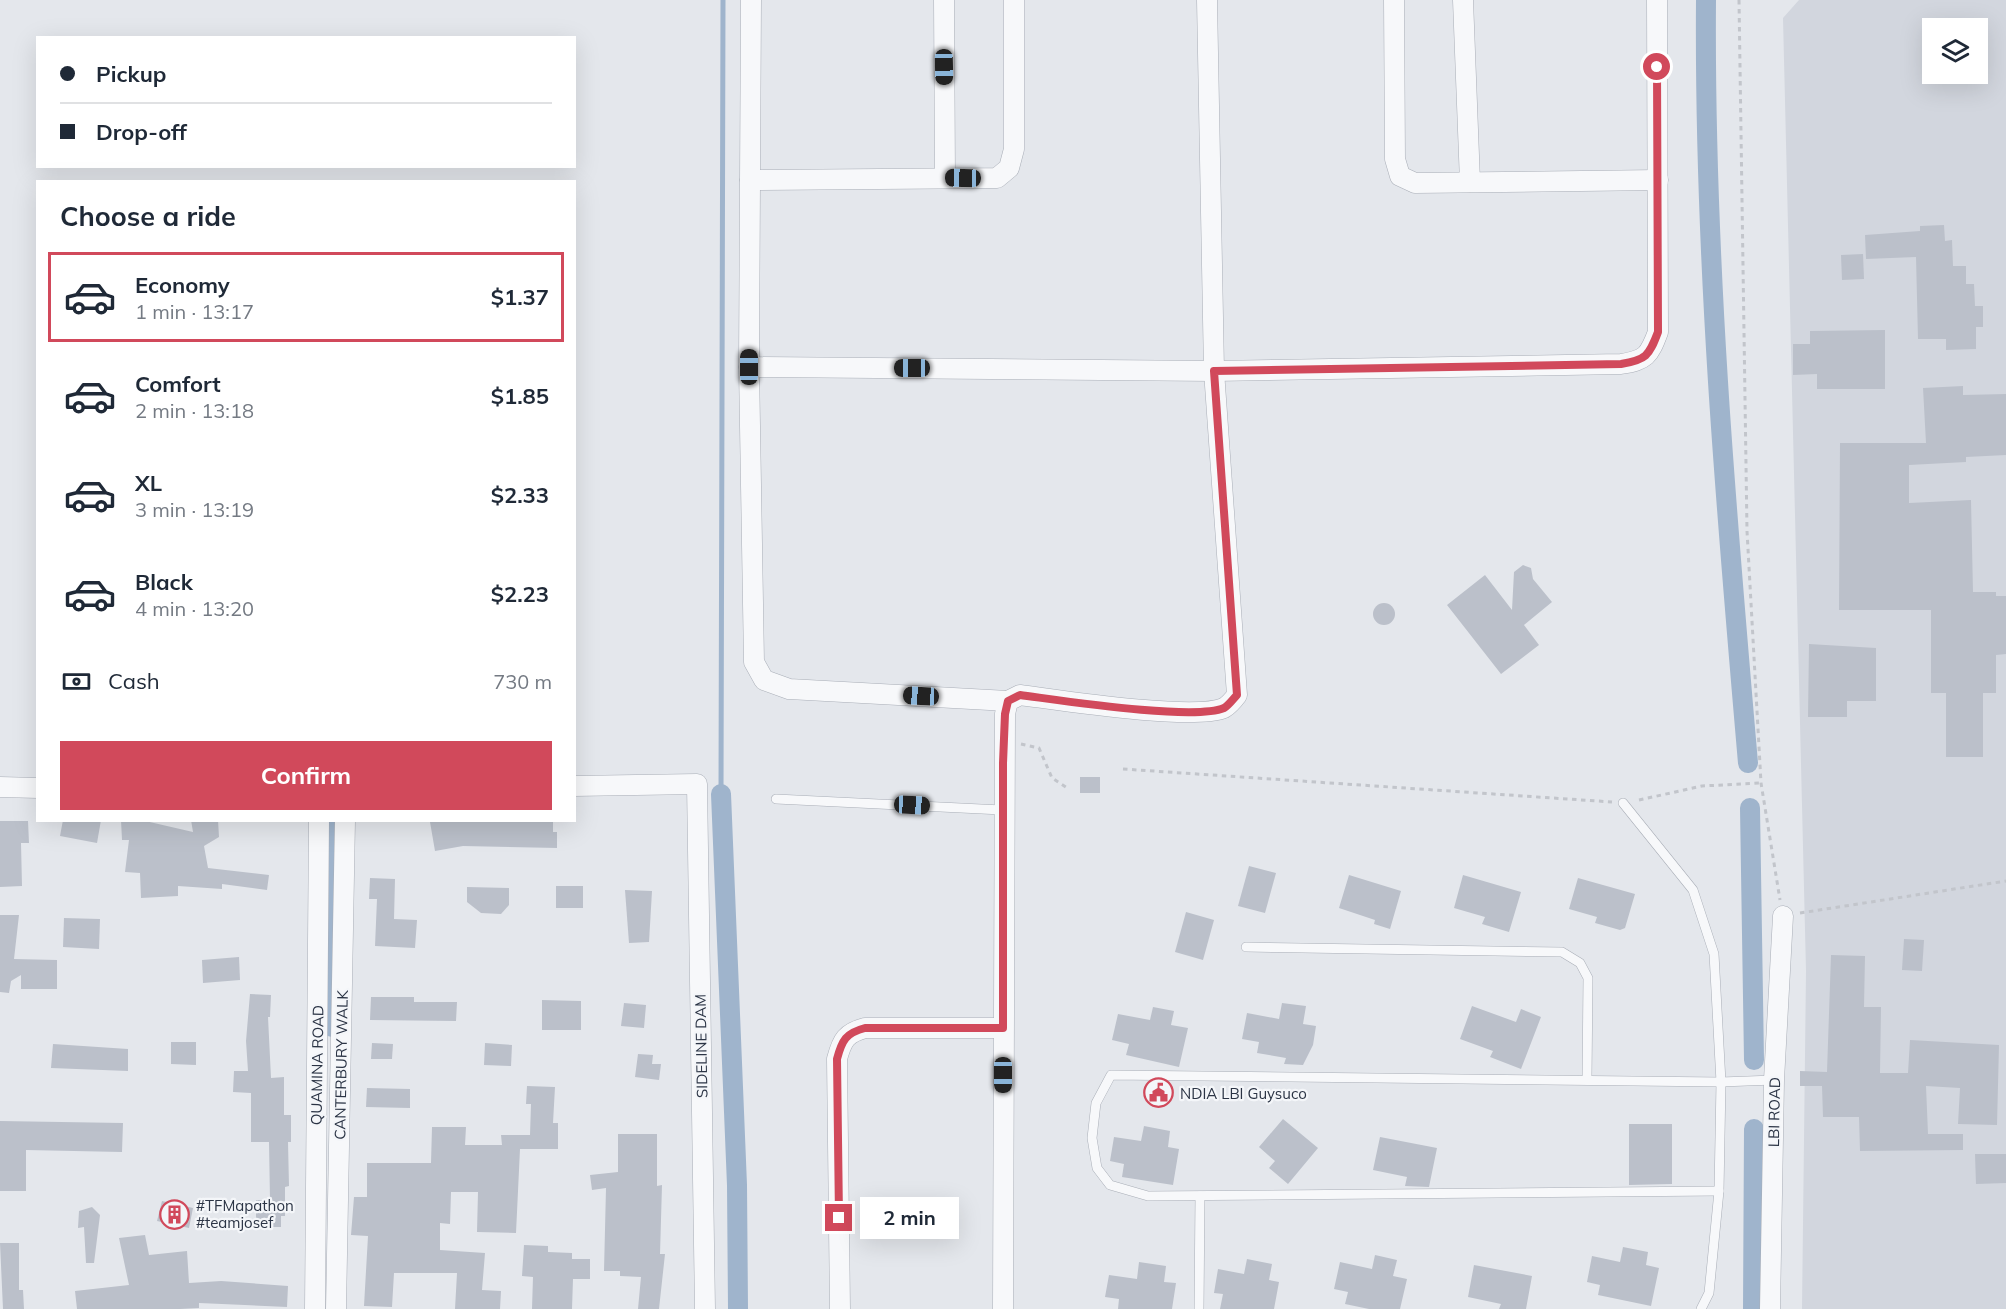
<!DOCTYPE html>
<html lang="en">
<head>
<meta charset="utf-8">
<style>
  body { margin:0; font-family:Mulish,sans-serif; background:#f6f6f7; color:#1f2937; height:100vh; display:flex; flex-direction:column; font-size:22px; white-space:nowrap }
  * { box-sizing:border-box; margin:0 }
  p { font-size:20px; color:#747a83 }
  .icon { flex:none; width:33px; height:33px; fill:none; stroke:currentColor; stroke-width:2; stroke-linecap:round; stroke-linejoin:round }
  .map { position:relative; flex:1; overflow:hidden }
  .sheet { position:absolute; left:36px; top:180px; width:540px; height:642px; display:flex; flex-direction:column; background:#fff; border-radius:0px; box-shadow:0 6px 24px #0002 }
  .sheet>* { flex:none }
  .guide { position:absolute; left:36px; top:36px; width:540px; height:132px; border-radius:0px; box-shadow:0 6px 24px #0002; display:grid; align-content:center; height:132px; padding:0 24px; background:#fff }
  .tools { position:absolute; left:1922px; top:18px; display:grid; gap:12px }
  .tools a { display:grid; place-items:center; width:66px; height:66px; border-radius:0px; background:#fff; box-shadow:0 6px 24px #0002; font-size:30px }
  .end { position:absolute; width:27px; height:27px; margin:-14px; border:8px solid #d1495b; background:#fff; box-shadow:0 0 0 3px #fff }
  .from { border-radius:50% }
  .bubble { position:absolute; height:42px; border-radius:0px; background:#fff; box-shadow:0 6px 24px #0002; font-size:20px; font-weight:700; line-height:42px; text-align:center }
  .car { position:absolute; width:18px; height:36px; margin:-18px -9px; border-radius:8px; box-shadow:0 0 4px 2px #0007; background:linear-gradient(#222 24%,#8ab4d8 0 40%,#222 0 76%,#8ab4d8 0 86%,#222 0) }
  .guide b { display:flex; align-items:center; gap:21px; height:57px; font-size:22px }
  .guide b+b { border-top:2px solid #e0e1e3 }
  .guide i { width:15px; height:15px; background:#1f2937 }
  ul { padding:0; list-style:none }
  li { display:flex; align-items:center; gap:18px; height:90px; margin:0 12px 9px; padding:0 12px; border:3px solid transparent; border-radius:0px }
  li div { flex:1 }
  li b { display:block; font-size:22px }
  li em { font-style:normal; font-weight:700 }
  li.active { border-color:#d1495b }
  li>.icon { width:54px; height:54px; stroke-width:1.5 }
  h2 { padding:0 24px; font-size:27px; line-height:72px }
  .pay { display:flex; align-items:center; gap:15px; height:66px; padding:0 24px; font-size:22px }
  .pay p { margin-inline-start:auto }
  .primary-button { display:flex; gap:12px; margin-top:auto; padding:12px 24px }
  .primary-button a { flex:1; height:69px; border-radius:0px; background:#d1495b; color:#fff; font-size:24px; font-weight:700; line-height:69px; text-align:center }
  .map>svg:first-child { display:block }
</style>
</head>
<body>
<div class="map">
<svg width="2006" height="1309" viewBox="0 0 2006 1309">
  <rect width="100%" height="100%" fill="#e4e7ec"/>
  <path fill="#d2d6de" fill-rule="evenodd" d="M 1799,0 L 2006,0 L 2006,1309 L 1802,1309 L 1806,971 L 1783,18 ZM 1932,28 L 1977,28 L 1977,74 L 1932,74 Z"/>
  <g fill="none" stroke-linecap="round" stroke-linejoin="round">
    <polyline stroke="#9fb4cc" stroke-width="5" points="721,794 723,0"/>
    <g stroke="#9fb4cc" stroke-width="20">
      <path d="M 1706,0 C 1704,255 1726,509 1748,763"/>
      <polyline points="721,794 737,1185 738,1309"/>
      <polyline points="1750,808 1754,1060"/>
      <polyline points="332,1027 334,820"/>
      <polyline points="1753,1309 1754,1129"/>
    </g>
  </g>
  <g fill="#bbc0ca">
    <polygon points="1944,225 1945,241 1952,240 1953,266 1966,266 1966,284 1974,284 1975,306 1983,306 1983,327 1976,327 1976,349 1946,350 1946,339 1918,339 1916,257 1866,259 1865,235 1920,231 1920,226"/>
    <polygon points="1863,254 1864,279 1842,280 1841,255"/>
    <polygon points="1885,330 1885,389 1817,389 1817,374 1793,375 1793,344 1810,344 1810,331"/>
    <polygon points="1963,386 1963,395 2006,394 2006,455 1966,457 1966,462 1909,465 1909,503 1971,500 1973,592 1996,592 1996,596 2006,596 2006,654 1996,655 1996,693 1983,693 1983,757 1946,757 1946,693 1931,693 1931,610 1839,610 1840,443 1926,443 1923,388"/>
    <polygon points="1523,565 1531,568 1533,579 1552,602 1524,625 1539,645 1501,674 1447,605 1485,575 1512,610 1514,572"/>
    <circle cx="1384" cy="614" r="11"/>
    <polygon points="1809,644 1876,648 1876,701 1847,701 1847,717 1808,717"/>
    <rect x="1080" y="777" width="20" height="16"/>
    <polygon points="63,820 101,820 97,843 60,836"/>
    <polygon points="121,820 141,820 193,832 191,820 218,820 219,837 204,846 208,868 269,875 267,890 222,884 222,889 178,886 178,896 141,898 140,873 125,872 129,840 122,840"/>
    <polygon points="441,820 553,820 553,832 557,832 557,848 463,846 435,851 430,822"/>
    <polygon points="0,821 28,821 29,843 21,843 22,886 0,887"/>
    <polygon points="1249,866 1276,873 1265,913 1238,906"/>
    <polygon points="1349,875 1401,891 1390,929 1374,924 1375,920 1339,908"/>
    <polygon points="1463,875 1521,892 1509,932 1482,924 1485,917 1454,908"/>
    <polygon points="370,878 395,879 394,919 417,920 415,948 375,946 377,899 369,899"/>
    <polygon points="1578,878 1635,894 1625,928 1620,930 1595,923 1597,917 1569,909"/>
    <rect x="556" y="886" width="27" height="22"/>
    <polygon points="467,887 509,888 509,905 501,914 481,913 467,902"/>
    <polygon points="625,890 652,891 649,942 629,943"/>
    <polygon points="1186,912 1214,920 1203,960 1175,952"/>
    <polygon points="0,915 19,915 14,959 57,960 57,989 21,989 21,975 11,981 9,993 0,992"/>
    <polygon points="64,918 100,919 99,949 63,947"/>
    <polygon points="1904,939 1924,940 1922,971 1902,970"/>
    <polygon points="1831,955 1865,956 1864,1007 1881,1007 1880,1073 1908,1073 1910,1040 1999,1045 1997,1125 1958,1124 1960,1088 1926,1086 1928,1134 1963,1134 1963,1150 1860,1151 1859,1117 1823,1117 1822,1086 1800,1086 1800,1071 1827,1072"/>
    <polygon points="239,957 240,980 203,983 202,960"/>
    <polygon points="250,994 271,995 270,1017 268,1017 271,1078 284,1077 284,1115 291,1115 291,1142 288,1142 289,1186 285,1187 285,1216 281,1216 281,1227 256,1227 256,1200 270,1200 269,1142 251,1142 251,1093 233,1092 234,1071 248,1071 246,1041"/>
    <polygon points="371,997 414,997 414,1002 457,1002 456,1021 370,1020"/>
    <polygon points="542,1000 581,1001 581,1030 542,1030"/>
    <polygon points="624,1003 646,1005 644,1028 621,1026"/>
    <polygon points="1282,1003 1306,1006 1303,1024 1316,1026 1313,1045 1303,1065 1284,1064 1286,1058 1257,1053 1259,1042 1242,1039 1247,1013 1279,1019"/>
    <polygon points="1472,1006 1516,1022 1521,1009 1541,1017 1521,1069 1490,1057 1493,1051 1460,1039"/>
    <polygon points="1153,1007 1174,1011 1171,1025 1188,1028 1179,1067 1126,1055 1129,1044 1112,1040 1118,1014 1150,1020"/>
    <polygon points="171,1042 196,1042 196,1065 171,1064"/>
    <polygon points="372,1043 393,1044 392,1059 371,1059"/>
    <polygon points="485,1043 512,1045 511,1066 484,1065"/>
    <polygon points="53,1044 128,1049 128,1071 51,1068"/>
    <polygon points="638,1054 653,1055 652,1064 661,1064 659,1080 635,1077"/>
    <polygon points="527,1086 555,1087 553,1123 558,1123 558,1149 520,1149 516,1233 477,1232 478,1192 451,1192 450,1224 440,1223 440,1250 485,1253 482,1290 501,1291 500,1309 455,1309 457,1273 394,1273 392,1307 364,1306 368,1236 351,1235 354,1197 367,1197 367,1163 431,1163 432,1127 466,1127 465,1145 502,1145 501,1135 530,1135 531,1104 526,1104"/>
    <polygon points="367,1088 410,1089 410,1108 366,1107"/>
    <polygon points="1283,1119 1318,1148 1288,1184 1269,1168 1275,1161 1259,1147"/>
    <polygon points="0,1121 123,1123 122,1152 26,1150 26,1191 0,1191"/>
    <polygon points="1629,1124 1672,1124 1672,1184 1629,1185"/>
    <polygon points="1144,1126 1170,1131 1168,1147 1179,1149 1173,1185 1122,1177 1124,1164 1110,1161 1114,1137 1141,1141"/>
    <polygon points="618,1134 657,1134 657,1186 662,1185 660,1254 665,1254 659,1309 638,1309 641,1277 620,1276 620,1271 604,1271 606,1188 592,1190 590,1175 618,1172"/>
    <polygon points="1380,1137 1437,1148 1429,1187 1405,1186 1407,1177 1373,1170"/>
    <polygon points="1975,1154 2006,1154 2006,1183 1976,1184"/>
    <polygon points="162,1201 193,1208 189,1228 157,1221"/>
    <polygon points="92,1207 100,1215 94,1263 86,1263 84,1227 78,1228 79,1211"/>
    <polygon points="145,1235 149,1255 187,1251 189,1283 221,1281 288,1286 287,1307 199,1303 199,1308 180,1309 77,1309 75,1291 129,1285 119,1238"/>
    <polygon points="0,1243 19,1243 19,1290 23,1290 24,1309 3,1309"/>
    <polygon points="524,1245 548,1246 548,1252 572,1253 572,1259 590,1259 590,1279 573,1279 572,1309 532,1309 533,1277 522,1276"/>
    <polygon points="1623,1247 1648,1252 1646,1265 1659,1268 1651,1306 1598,1295 1600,1285 1587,1282 1592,1256 1620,1262"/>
    <polygon points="1375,1255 1397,1260 1393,1276 1407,1279 1400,1309 1369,1309 1345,1304 1348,1292 1334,1289 1340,1262 1372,1269"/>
    <polygon points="1247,1259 1272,1264 1269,1280 1279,1282 1274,1309 1220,1309 1223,1294 1214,1293 1218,1269 1244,1274"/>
    <polygon points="1139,1262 1166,1266 1164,1282 1176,1283 1172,1309 1118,1309 1119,1299 1105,1297 1109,1275 1137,1279"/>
    <polygon points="1474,1265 1532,1276 1526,1309 1499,1309 1501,1304 1468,1297"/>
  </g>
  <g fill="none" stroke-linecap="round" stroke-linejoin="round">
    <defs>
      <g id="service">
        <polyline points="776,799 1002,810"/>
        <polyline points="1623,803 1693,890 1714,954 1721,1082 1719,1191 1709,1293 1701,1309"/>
        <polyline points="1246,947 1562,952 1580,963 1588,978 1587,1080"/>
        <polyline points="1719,1191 1148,1196 1110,1185 1097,1168 1092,1138 1096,1103 1111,1075 1721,1082 1774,1080"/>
        <polyline points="1199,1309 1200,1196"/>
      </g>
      <g id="minor">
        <polyline points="751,0 749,367 754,662 764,680 789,689 1008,701"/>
        <polyline points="944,0 945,178"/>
        <polyline points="1394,0 1395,159 1400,176 1415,183 1658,180"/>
        <polyline points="1463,0 1470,182"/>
        <polyline points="750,180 997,178 1009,168 1014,149 1014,0"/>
        <path d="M 749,367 L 1214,371 L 1621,364 C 1646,360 1649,356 1658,332 L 1657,0"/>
        <polyline points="574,786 697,784 705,1309"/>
        <polyline points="0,787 38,788"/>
        <polyline points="315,1309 319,820"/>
        <polyline points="336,1309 345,820"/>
        <path d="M 840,1309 L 837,1059 C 842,1040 846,1033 865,1028 L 1003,1028"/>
        <path d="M 1003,1309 L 1005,714 L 1008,701 L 1020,695 C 1059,700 1192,721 1224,708 C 1229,705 1234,699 1237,695 L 1214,371 L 1207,0"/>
        <polyline points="1770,1309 1774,1080 1783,916"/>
      </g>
    </defs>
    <use href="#service" stroke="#a9aeb7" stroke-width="10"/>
    <use href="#minor" stroke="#a9aeb7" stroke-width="21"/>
    <g stroke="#c2c5cb" stroke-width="3" stroke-dasharray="4.5 4.5" stroke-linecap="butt">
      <polyline points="1739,0 1747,531 1761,783 1780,900"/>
      <polyline points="1021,744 1039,748 1052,778 1069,789"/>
      <polyline points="1123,769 1612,802"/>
      <polyline points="1639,800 1702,786 1761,783"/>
      <polyline points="1800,913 2006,881"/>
    </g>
    <use href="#service" stroke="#f7f8fa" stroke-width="9"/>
    <use href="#minor" stroke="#f7f8fa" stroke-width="20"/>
  </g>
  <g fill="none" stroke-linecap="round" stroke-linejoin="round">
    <path stroke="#d1495b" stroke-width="8" d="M 839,1218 L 837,1059 C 842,1040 846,1033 865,1028 L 1003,1028 L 1003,763 L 1005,714 L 1008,701 L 1020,695 C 1059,700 1193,721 1224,708 C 1229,705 1233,699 1237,695 L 1214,371 L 1621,364 C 1646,360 1649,356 1658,332 L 1657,67"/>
  </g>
  <defs>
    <symbol id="civic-ring" viewBox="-11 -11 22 22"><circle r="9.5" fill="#f4f6f9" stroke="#d1495b" stroke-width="1.5"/><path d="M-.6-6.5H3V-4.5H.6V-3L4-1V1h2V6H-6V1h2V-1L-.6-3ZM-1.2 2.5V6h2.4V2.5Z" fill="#d1495b"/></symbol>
    <symbol id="building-ring" viewBox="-11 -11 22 22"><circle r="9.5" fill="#f4f6f9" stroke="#d1495b" stroke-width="1.5"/><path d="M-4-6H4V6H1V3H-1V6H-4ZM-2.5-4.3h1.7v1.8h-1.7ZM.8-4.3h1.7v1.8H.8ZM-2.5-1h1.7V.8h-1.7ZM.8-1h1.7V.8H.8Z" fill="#d1495b"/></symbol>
  </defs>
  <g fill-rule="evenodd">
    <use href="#civic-ring" x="1142" y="1076" width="33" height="33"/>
    <use href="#building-ring" x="158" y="1198" width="33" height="33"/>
  </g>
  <g text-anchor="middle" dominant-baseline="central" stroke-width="4.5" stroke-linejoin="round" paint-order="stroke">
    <g font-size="15" fill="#2b3445" stroke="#f4f6f9">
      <text transform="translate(701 1046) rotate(-91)">SIDELINE DAM</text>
      <text transform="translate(317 1065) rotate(-89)">QUAMINA ROAD</text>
      <text transform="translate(341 1065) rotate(-89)">CANTERBURY WALK</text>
      <text transform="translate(1774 1112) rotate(-89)">LBI ROAD</text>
    </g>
    <g font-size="15" fill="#2b3445" stroke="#f4f6f9" text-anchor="start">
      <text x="1180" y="1093">NDIA LBI Guysuco</text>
      <text x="196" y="1205">#TFMapathon<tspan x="196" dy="17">#teamjosef</tspan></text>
    </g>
  </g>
</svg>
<div class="tools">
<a><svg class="icon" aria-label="layers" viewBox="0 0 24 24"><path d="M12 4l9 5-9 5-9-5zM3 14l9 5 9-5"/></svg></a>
</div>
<i class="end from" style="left:1657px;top:67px"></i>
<i class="end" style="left:839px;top:1218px"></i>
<div class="bubble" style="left:860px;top:1197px;width:99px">2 min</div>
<i class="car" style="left:944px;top:67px;rotate:179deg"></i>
<i class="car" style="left:963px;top:178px;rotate:271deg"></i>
<i class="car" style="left:749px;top:367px;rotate:0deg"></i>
<i class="car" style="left:912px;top:368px;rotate:270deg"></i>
<i class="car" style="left:921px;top:696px;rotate:273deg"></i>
<i class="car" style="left:912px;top:805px;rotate:93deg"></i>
<i class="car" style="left:1003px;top:1075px;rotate:180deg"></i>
<div class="guide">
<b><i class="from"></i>Pickup</b>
<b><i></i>Drop-off</b>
</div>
<section class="sheet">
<h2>Choose a ride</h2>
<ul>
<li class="active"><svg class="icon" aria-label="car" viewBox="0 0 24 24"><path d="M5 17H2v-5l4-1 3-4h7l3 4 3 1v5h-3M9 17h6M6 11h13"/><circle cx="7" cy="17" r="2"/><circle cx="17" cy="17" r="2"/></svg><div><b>Economy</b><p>1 min · 13:17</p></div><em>$1.37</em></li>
<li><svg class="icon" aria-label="car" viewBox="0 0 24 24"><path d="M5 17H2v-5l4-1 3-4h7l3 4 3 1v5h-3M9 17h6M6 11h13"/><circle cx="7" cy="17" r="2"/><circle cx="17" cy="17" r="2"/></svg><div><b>Comfort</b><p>2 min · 13:18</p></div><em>$1.85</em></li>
<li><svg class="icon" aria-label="car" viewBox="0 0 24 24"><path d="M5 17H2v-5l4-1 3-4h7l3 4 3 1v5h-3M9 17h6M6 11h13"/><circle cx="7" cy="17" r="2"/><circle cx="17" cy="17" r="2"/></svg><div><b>XL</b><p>3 min · 13:19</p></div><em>$2.33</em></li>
<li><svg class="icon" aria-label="car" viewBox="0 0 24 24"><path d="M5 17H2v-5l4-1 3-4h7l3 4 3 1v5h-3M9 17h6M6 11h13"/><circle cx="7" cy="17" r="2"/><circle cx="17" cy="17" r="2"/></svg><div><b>Black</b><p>4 min · 13:20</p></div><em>$2.23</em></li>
</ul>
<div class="pay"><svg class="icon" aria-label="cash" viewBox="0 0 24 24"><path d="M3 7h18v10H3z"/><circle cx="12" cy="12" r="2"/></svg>Cash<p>730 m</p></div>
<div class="primary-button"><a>Confirm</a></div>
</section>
</div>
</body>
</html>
